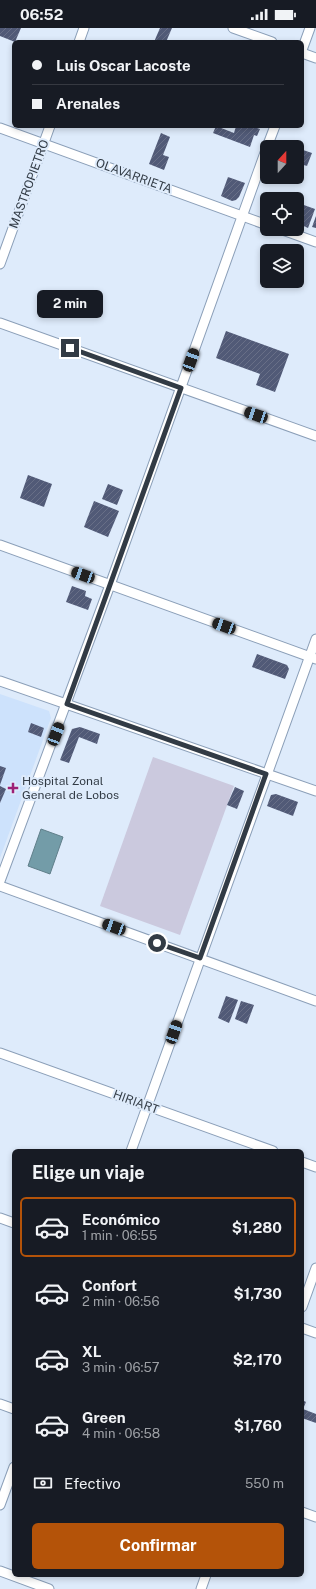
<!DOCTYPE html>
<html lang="es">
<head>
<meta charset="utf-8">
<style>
  body { margin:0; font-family:"Public Sans",sans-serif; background:#242831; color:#f1f3f6; height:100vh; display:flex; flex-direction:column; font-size:15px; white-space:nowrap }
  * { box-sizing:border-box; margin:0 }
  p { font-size:13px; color:#9ea1a6 }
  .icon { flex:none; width:22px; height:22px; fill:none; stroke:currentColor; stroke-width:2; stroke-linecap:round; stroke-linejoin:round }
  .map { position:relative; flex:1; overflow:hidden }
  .sheet { position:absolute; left:12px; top:1121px; width:292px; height:428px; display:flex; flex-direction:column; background:#171b24; border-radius:6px; box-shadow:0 2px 6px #0003 }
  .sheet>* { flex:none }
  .guide { position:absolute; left:12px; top:12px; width:292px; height:88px; border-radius:6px; box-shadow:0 2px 6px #0003; display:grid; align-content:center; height:88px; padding:0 20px; background:#171b24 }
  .needle { width:26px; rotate:21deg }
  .fabs { position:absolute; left:260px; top:112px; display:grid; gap:8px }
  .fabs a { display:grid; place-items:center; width:44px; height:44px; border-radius:6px; background:#171b24; box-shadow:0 2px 6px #0003; font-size:20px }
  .end { position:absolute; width:18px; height:18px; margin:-9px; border:5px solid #323b45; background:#fff; box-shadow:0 0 0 2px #fff }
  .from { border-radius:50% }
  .bubble { position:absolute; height:28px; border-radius:6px; background:#171b24; box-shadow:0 2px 6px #0003; font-size:13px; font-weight:700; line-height:28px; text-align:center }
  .car { position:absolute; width:12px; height:24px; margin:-12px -6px; border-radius:5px; box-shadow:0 0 3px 1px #0007; background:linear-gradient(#222 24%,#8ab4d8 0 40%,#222 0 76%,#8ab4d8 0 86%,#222 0) }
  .guide b { display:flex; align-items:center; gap:14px; height:38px; font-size:15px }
  .guide b+b { border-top:1px solid #363941 }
  .guide i { width:10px; height:10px; background:#f1f3f6 }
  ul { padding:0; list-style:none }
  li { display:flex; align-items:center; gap:12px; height:60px; margin:0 8px 6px; padding:0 12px; border:2px solid transparent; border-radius:6px }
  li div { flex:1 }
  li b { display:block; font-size:15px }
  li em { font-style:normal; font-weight:700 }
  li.current { border-color:#b45309 }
  li>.icon { width:36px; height:36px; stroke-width:1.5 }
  h2 { padding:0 20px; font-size:18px; line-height:48px }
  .pay { display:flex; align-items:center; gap:10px; height:44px; padding:0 20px; font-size:15px }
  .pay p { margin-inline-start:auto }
  .cta { display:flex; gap:8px; margin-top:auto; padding:8px 20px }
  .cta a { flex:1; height:46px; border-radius:6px; background:#b45309; color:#fff; font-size:16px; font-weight:700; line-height:46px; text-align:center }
  .status { display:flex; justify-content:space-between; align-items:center; height:28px; padding:0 20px; background:#171b24; direction:ltr }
  .status svg { height:11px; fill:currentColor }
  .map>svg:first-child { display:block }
</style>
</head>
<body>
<div class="status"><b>06:52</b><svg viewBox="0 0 49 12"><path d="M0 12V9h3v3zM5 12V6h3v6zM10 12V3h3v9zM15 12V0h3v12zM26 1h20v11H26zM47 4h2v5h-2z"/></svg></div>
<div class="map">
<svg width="316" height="1561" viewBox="0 0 316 1561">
  <defs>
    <pattern id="building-hatch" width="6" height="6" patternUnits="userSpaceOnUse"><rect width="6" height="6" fill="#515a77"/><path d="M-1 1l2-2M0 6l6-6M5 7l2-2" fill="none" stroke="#686f87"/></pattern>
  </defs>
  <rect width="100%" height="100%" fill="#deebfb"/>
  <polygon fill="#cde2fc" points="0,666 49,683 51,690 0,830"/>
  <polygon fill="#cbc9de" points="153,729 234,758 180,907 100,878"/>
  <polygon fill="#739ca8" stroke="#607f8a" points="41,801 63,809 50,846 28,838"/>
  <g fill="url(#building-hatch)">
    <polygon points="0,0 21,0 15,14 0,8"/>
    <polygon points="160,0 172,0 166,14 154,14"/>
    <polygon points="216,98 234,105 236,98 251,98 260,101 257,108 254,107 250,119 213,105"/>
    <polygon points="161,105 170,109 163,127 169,129 164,142 149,136"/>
    <polygon points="297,120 312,125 307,138 297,135"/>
    <polygon points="228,149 245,155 239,169 236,172 232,173 221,168"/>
    <polygon points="301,176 315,181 308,200 297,195 297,188"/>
    <polygon points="316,188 316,200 312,199"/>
    <polygon points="226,303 289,326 275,364 256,357 260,346 216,330"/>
    <polygon points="28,447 52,456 44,479 20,470"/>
    <polygon points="108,456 123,462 117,477 102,471"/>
    <polygon points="94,473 119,483 108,509 84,499"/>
    <polygon points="72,558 86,563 85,568 92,571 88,582 66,574"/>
    <polygon points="257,626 287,637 289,641 285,651 252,639"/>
    <polygon points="31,695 44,700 41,709 28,704"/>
    <polygon points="80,699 100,706 97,716 79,709 69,735 60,732 72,701"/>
    <polygon points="0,738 6,740 0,757"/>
    <polygon points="0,758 6,761 0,775"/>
    <polygon points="235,759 244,763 237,781 227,777"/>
    <polygon points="276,766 298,774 293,788 267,778 271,767"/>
    <polygon points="226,968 238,972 229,995 218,990"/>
    <polygon points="241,973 254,977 247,996 235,991"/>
    <polygon points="302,1372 306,1374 303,1381 316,1386 316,1395 302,1390"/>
  </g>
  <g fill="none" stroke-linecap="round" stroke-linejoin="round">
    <defs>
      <g id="minor">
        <polyline points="233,0 272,14"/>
        <polyline points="79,14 84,0"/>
        <polyline points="302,22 310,0"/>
        <polyline points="302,25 316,30"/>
        <polyline points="0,100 267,197"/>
        <polyline points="267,119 275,98"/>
        <polyline points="280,201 316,214"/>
        <polyline points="0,236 50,98"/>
        <polyline points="0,295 316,408"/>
        <polyline points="0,517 316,631"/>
        <polyline points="0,653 316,763"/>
        <polyline points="0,853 110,557 267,119"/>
        <polyline points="0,858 316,973"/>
        <polyline points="0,1025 273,1123"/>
        <polyline points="131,1123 316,611"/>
        <polyline points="302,1134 316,1139"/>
        <polyline points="0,1190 14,1195"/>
        <polyline points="302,1279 316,1240"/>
        <polyline points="302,1300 316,1305"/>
        <polyline points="0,1376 14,1381"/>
        <polyline points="0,1477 14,1439"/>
        <polyline points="302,1484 316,1489"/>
        <polyline points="0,1543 49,1561"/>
        <polyline points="201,1561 206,1547"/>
      </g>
    </defs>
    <use href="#minor" stroke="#8b9fb8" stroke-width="11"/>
    <use href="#minor" stroke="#fff" stroke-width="9"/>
  </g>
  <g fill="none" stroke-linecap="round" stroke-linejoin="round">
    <polyline stroke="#323b45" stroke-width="5" points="70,320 181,360 67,676 266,746 200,930 157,915"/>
  </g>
  <path fill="#9d2075" stroke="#deebfb" stroke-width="1.5" d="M11 754h4v4h4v4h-4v4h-4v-4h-4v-4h4z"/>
  <g text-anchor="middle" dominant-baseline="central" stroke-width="4" stroke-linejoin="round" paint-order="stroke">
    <g font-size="12" fill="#323b45" stroke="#deebfb">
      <text transform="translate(134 148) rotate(20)">OLAVARRIETA</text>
      <text transform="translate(29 156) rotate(-70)">MASTROPIETRO</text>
      <text transform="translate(136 1074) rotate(20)">HIRIART</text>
    </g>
    <g font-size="12" fill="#323b45" stroke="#deebfb" text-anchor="start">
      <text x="22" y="753">Hospital Zonal<tspan x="22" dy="14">General de Lobos</tspan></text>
    </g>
  </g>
</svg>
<div class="fabs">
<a><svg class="needle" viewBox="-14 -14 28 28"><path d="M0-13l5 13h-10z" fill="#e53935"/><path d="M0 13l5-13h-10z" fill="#9ea1a6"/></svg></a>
<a><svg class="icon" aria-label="locate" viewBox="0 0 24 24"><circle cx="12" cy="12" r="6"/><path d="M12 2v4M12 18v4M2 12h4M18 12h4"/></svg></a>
<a><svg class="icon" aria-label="layers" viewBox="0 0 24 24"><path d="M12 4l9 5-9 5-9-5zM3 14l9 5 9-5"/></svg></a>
</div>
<i class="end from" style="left:157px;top:915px"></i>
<i class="end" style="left:70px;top:320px"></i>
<div class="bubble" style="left:37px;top:262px;width:66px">2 min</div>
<i class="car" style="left:191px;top:332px;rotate:20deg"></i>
<i class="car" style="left:256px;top:387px;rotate:289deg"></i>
<i class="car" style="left:83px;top:547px;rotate:290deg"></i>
<i class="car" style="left:224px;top:598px;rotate:290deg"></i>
<i class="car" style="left:56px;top:706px;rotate:21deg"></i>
<i class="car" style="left:114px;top:899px;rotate:290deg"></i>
<i class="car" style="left:174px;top:1004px;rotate:19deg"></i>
<div class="guide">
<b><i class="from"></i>Luis Oscar Lacoste</b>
<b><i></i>Arenales</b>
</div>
<section class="sheet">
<h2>Elige un viaje</h2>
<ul>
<li class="current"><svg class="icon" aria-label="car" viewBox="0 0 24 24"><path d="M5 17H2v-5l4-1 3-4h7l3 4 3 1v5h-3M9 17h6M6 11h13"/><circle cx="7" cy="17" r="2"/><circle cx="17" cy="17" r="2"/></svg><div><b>Económico</b><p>1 min · 06:55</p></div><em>$1,280</em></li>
<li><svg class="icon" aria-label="car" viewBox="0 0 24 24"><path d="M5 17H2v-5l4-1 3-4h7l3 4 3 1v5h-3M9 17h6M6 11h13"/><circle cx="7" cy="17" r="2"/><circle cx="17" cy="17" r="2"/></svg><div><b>Confort</b><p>2 min · 06:56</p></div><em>$1,730</em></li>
<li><svg class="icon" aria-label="car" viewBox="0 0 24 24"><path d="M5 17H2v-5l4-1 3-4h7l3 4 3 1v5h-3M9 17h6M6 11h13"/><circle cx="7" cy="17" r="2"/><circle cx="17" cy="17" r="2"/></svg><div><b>XL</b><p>3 min · 06:57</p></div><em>$2,170</em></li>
<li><svg class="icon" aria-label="car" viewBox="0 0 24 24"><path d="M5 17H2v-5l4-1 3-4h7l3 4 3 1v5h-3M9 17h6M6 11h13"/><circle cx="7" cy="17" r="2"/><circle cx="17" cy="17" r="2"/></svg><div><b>Green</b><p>4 min · 06:58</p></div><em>$1,760</em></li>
</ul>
<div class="pay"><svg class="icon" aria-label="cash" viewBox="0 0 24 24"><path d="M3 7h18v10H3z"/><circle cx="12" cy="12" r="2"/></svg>Efectivo<p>550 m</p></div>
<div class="cta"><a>Confirmar</a></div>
</section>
</div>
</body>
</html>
